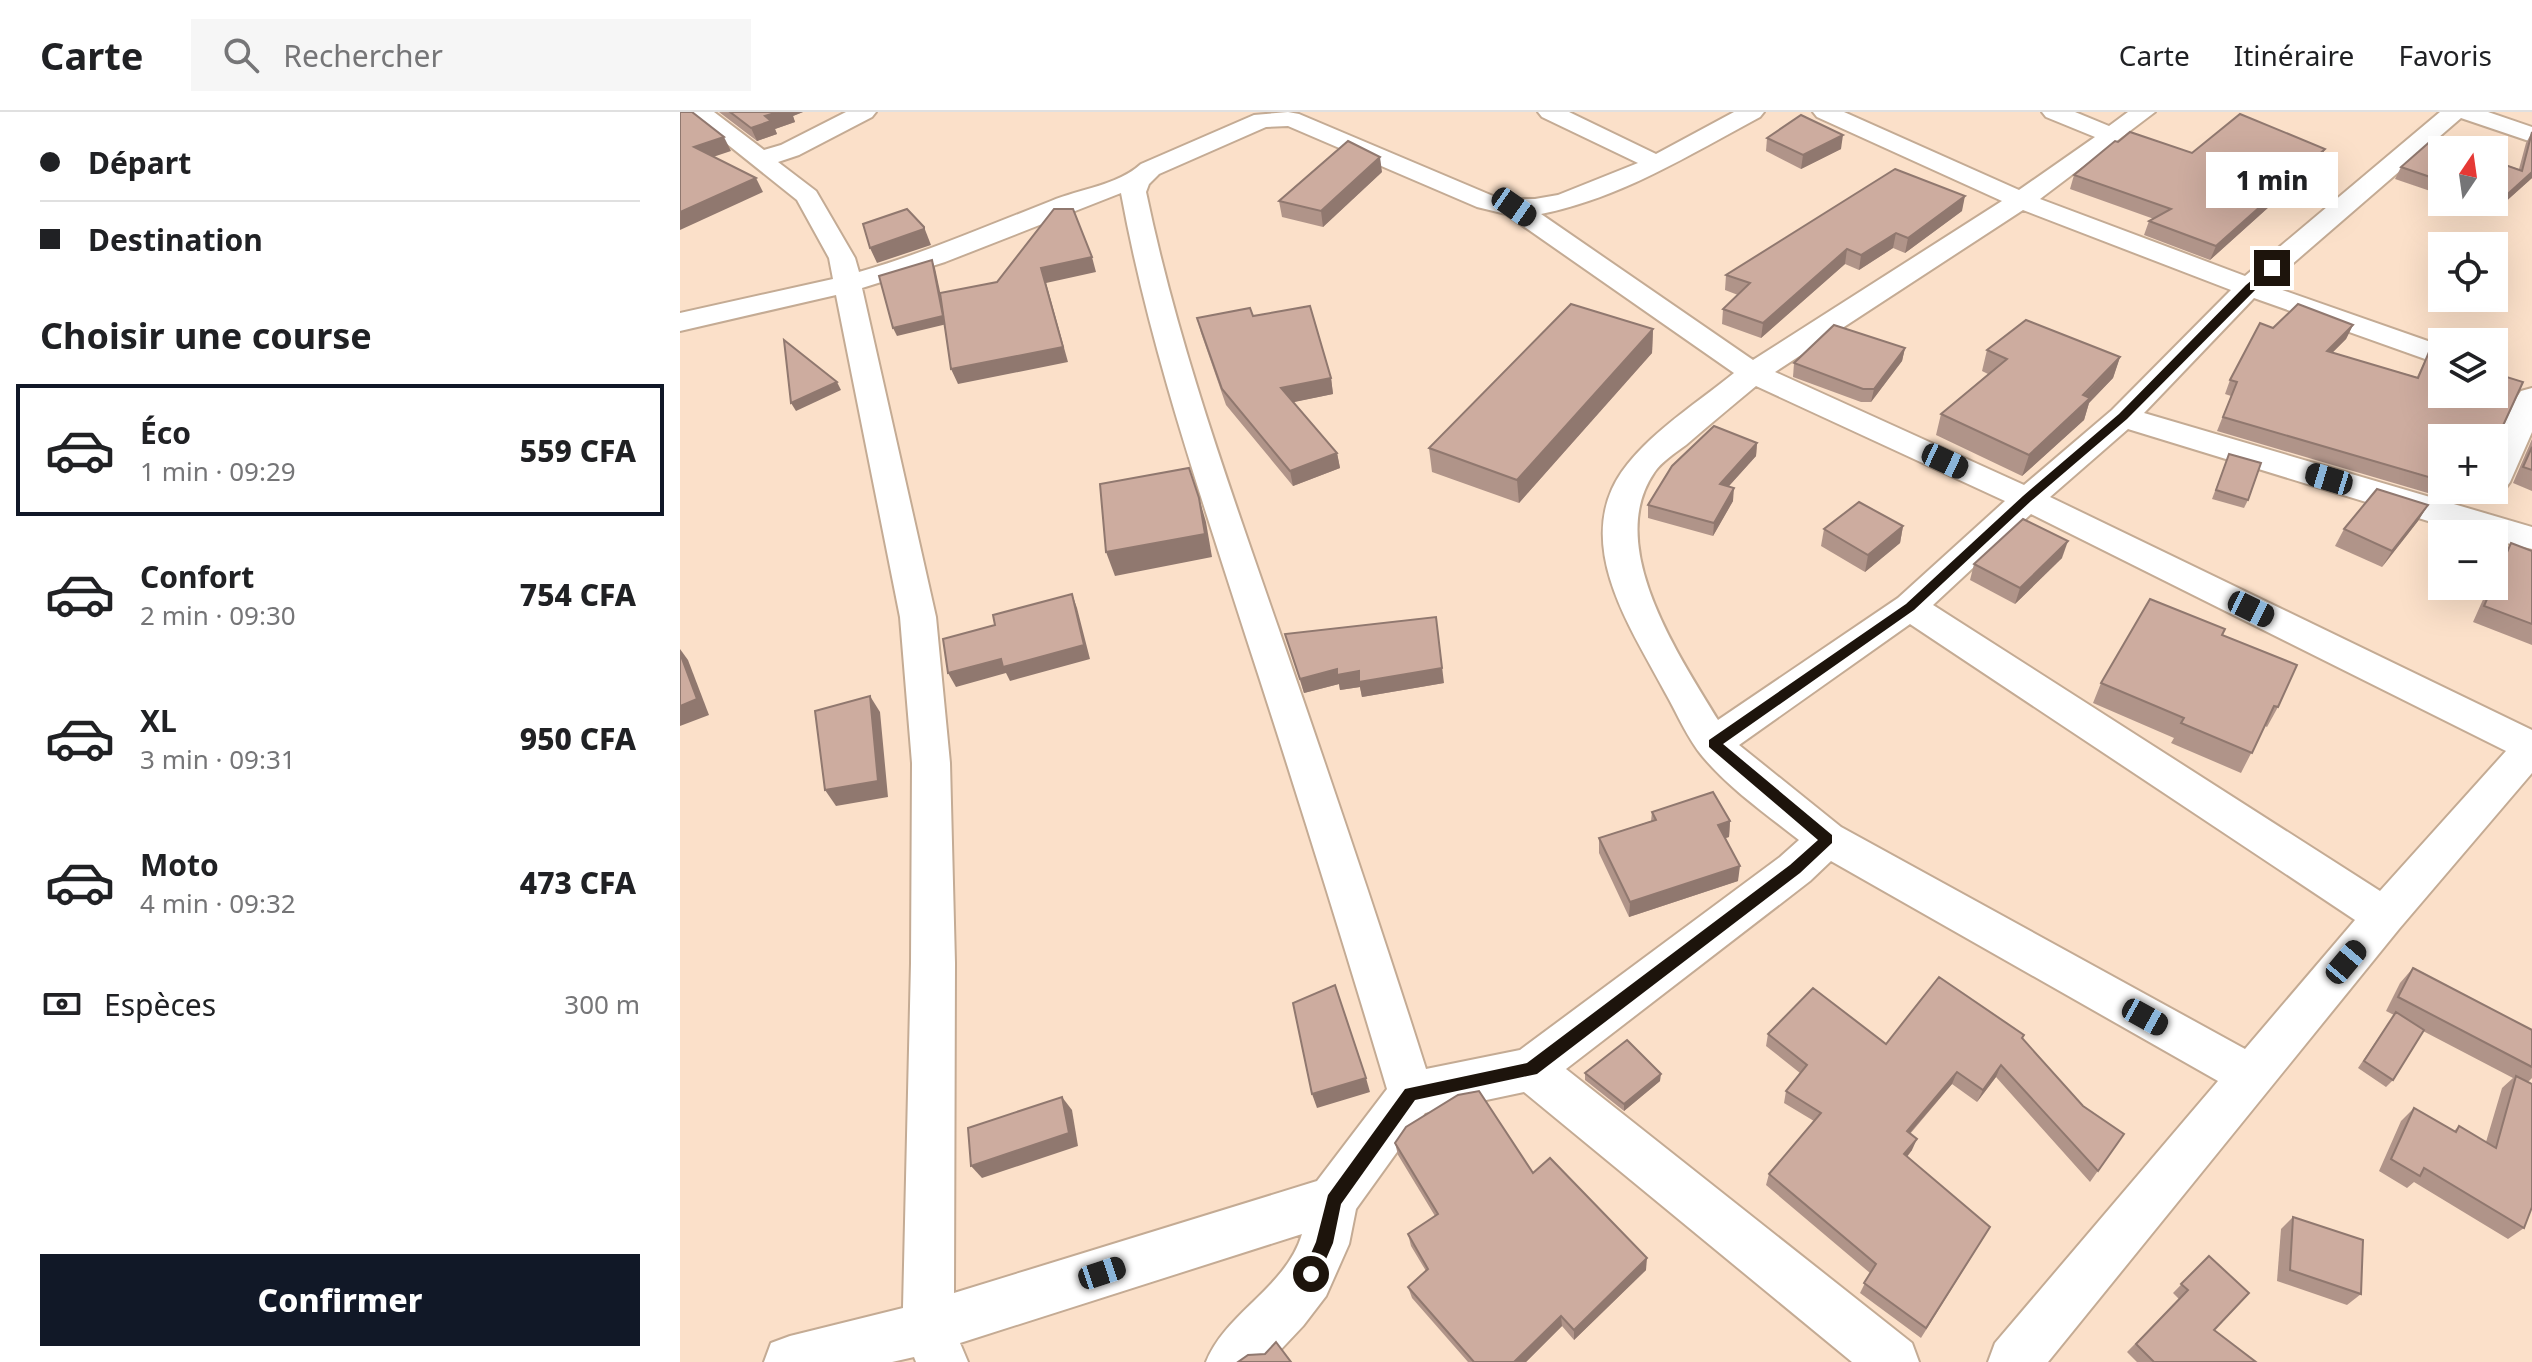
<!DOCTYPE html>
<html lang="fr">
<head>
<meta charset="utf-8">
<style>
  body { margin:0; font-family:"Noto Sans",sans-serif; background:#f6f6f6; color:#202124; height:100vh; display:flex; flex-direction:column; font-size:30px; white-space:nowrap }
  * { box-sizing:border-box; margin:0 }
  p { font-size:26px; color:#757577 }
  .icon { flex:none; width:44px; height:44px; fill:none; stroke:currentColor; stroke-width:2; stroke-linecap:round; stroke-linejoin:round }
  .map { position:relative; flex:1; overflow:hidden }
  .sheet { display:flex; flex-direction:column; background:#fff; width:680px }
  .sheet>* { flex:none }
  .hud { display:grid; align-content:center; height:176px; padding:0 40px; background:#fff }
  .needle { width:52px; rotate:13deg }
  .tools { position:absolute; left:1748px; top:24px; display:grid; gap:16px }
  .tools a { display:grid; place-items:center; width:80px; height:80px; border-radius:0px; background:#fff; box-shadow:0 8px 32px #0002; font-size:40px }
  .end { position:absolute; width:36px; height:36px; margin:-18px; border:10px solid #1d140c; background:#fff; box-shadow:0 0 0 4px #fff }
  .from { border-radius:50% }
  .bubble { position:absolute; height:56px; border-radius:0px; background:#fff; box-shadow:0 8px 32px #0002; font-size:26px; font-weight:800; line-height:56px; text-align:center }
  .car { position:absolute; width:24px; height:48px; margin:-24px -12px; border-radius:10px; box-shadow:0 0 6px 2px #0007; background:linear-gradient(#222 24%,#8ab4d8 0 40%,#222 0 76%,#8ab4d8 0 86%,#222 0) }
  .hud b { display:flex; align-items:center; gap:28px; height:76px; font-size:30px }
  .hud b+b { border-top:2px solid #e0e0e0 }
  .hud i { width:20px; height:20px; background:#202124 }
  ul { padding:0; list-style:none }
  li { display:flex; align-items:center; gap:24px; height:132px; margin:0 16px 12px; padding:0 24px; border:4px solid transparent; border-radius:0px }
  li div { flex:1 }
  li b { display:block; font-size:30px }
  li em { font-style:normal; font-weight:800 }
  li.active { border-color:#111827 }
  li>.icon { width:72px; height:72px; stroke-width:1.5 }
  h2 { padding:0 40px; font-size:36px; line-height:96px }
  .pay { display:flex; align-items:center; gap:20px; height:88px; padding:0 40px; font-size:30px }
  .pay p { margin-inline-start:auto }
  .cta { display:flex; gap:16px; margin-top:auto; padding:16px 40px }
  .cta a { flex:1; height:92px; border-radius:0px; background:#111827; color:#fff; font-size:32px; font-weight:800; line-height:92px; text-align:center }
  header { display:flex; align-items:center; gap:48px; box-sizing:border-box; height:112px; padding:0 40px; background:#fff; border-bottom:2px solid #e0e0e0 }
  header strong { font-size:38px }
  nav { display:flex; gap:44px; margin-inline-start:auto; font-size:28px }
  .search { width:560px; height:72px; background:#f6f6f6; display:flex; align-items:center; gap:20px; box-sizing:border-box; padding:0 28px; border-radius:0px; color:#757577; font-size:30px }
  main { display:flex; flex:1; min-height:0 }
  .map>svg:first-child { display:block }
</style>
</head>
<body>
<header>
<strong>Carte</strong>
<div class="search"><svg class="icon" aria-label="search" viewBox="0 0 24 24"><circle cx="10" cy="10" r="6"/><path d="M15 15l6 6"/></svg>Rechercher</div>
<nav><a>Carte</a><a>Itinéraire</a><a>Favoris</a></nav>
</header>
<main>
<section class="sheet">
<div class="hud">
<b><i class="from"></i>Départ</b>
<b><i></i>Destination</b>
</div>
<h2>Choisir une course</h2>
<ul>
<li class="active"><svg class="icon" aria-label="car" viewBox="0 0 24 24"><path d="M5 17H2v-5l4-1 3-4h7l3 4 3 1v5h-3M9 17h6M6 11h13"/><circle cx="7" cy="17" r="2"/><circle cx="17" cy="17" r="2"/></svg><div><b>Éco</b><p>1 min · 09:29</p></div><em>559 CFA</em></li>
<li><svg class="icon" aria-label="car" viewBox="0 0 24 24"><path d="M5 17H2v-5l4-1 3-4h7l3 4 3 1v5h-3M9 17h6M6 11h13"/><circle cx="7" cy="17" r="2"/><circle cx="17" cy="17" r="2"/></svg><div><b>Confort</b><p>2 min · 09:30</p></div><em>754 CFA</em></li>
<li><svg class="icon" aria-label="car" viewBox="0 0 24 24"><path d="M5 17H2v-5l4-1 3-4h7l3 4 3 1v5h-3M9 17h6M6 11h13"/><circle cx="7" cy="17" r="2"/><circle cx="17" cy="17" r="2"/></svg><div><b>XL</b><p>3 min · 09:31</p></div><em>950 CFA</em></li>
<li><svg class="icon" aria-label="car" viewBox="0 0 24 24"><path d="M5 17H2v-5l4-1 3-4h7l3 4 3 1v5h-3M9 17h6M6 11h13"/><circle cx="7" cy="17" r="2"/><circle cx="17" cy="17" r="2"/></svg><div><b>Moto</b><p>4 min · 09:32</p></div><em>473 CFA</em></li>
</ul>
<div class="pay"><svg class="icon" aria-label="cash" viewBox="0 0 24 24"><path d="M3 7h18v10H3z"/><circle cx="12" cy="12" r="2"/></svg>Espèces<p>300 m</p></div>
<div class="cta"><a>Confirmer</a></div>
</section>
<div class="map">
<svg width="1852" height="1250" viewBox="0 0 1852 1250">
  <rect width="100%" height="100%" fill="#fbe0c9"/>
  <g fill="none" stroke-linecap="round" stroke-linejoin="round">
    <defs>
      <g id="street">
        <path d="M 7,0 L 34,0 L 84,38 L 101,33 L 166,0 L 196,0 L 192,5 L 119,43 L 98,50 L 136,79 L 175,146 L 179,160 C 245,141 307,114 371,89 C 400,77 438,73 461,52 L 574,3 L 608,0 L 619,2 L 813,84 L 830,87 L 855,87 L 878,83 L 958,51 L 862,5 L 858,0 L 889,0 L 976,42 L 1054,0 L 1084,0 L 1080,5 C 1009,43 941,86 861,102 L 1073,248 L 1322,89 L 1137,5 L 1133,0 L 1164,0 L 1339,78 L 1415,25 L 1366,5 L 1362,0 L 1395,0 L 1429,14 L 1448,0 L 1475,0 L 1360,87 L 1565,164 L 1760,0 L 1808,0 L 1852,15 L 1852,30 L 1781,6 L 1588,173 L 1762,234 L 1762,253 L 1574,186 L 1464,301 L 1852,415 L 1852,437 L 1814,428 L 1814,422 L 1784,420 L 1448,317 L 1370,385 L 1852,618 L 1852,661 L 1719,817 L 1368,1250 L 1308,1250 L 1315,1231 L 1538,969 L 1151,749 L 1130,769 L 886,957 L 1232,1231 L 1239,1250 L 1172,1250 L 844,980 L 745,1001 L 676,1097 L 669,1132 L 646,1184 L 623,1214 L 589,1250 L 526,1250 C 546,1200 606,1176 622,1122 L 280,1231 L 288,1250 L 236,1250 L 234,1245 L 212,1250 L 84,1250 L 91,1231 L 110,1224 L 223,1196 L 231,851 L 232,651 L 220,505 L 156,183 L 0,219 L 0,201 L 153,167 L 149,146 L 117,88 ZM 608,14 L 797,95 L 826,102 L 1054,261 C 1015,293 953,331 932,377 C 901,446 955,523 986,582 C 998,603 1007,626 1023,645 C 1050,677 1086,702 1119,728 L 1100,745 L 840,938 L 746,957 C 699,809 649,662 598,515 C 548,371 497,229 466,80 L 469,72 L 479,62 L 586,15 ZM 441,81 C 469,233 519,378 566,525 C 615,675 662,826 707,977 L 637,1069 L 274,1181 L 275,851 L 270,651 L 256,505 L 182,176 L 265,150 ZM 1343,98 L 1551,178 L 1432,298 L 1344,373 L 1095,260 ZM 1076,274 L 1325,389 L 1218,486 L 1038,608 C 1000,545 924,434 974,361 C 981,350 995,341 1006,333 C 1029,313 1053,293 1076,274 ZM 1351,402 L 1826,639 L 1700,779 L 1253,493 ZM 1230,512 L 1675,808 L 1565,937 L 1161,715 L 1059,633 Z"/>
        <polygon points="1852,276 1852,320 1830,370 1825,377 1814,380 1805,378 1814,378 1814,335 1837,285 1841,279"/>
      </g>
    </defs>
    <use href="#street" stroke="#c4ab94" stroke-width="4"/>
    <use href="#street" fill="#fff" fill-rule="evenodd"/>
  </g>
  <g fill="#b09489">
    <polygon points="39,0 123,0 113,4 115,10 95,17 97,22 77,29"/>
    <polygon points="1852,20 1852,66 1813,101 1782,90 1814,90 1814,49 1839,57 1846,31"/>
    <polygon points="1087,26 1161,37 1121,57 1086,39"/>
    <polygon points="1762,38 1762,83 1715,67 1721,55"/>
    <polygon points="1512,41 1639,50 1530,148 1464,123 1469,109 1474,107 1390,77 1394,63"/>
    <polygon points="702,60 643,115 602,105 599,89"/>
    <polygon points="1282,99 1225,141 1213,136 1179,158 1165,152 1081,226 1042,212 1043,197 1058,183 1045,178 1046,163"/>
    <polygon points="573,204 651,266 653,282 613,290 657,341 660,356 613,374 546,293 521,221 517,206"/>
    <polygon points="1673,213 1666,227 1652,241 1737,265 1749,240 1820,320 1820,348 1814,358 1814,326 1762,326 1762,378 1758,384 1537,319 1551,284 1545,282 1550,268 1593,216"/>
    <polygon points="973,217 972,241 839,391 752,360 749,336"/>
    <polygon points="1225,236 1222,249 1191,290 1181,290 1113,265 1114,251"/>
    <polygon points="1307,238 1440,245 1433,266 1409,291 1404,308 1342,364 1256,323 1261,302 1308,262 1302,259"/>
    <polygon points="1852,327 1852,379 1833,371"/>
    <polygon points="1077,331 1076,344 1049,374 1053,389 1033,424 968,406 968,393"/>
    <polygon points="1549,342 1568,388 1564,396 1532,387"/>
    <polygon points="1748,393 1738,409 1702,455 1655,434 1664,417"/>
    <polygon points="1223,414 1220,431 1185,460 1141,434 1144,417"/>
    <polygon points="1831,431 1852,439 1852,533 1793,510 1809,474 1814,474 1814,462 1820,448"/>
    <polygon points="1382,446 1335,492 1290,468 1294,452"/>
    <polygon points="605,522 764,571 682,585 680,575 660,578 659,572 624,581"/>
    <polygon points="1542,523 1598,595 1587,615 1585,614 1561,661 1491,631 1494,626 1413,591 1421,571"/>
    <polygon points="972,700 1050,709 1049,725 1045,726 1058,769 949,805 919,741 919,726 971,709"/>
    <polygon points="1733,856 1852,918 1852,966 1848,970 1844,1116 1828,1127 1734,1070 1727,1076 1699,1059 1721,1009 1734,996 1774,1019 1779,1014 1806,1030 1822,976 1833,966 1743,919 1713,968 1706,975 1678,956 1714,903 1706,899 1720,871"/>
    <polygon points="1088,922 1206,932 1344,923 1342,926 1403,994 1444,1022 1410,1070 1316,965 1297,990 1272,972 1230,1022 1232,1038 1227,1045 1304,1125 1241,1226 1180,1181 1190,1161 1086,1073 1089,1062 1134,1009 1104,991 1106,979 1120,961 1086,934"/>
    <polygon points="905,961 980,969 944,999 905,968"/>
    <polygon points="715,1031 853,1061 966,1158 894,1228 882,1214 846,1250 788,1250 732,1186 728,1175 746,1159 731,1134 728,1122 755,1104 718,1043"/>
    <polygon points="1613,1105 1681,1182 1667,1193 1597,1169 1601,1117"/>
    <polygon points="1529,1144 1534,1218 1576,1250 1457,1250 1447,1240 1499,1187 1493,1181"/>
  </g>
  <g fill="#90786f">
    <polygon points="98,0 123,0 113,4 115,10 95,17 97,22 77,29 71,16 85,4"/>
    <polygon points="1163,23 1161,37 1121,57 1123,43"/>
    <polygon points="44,25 51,39 21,49 14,35"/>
    <polygon points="1645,37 1639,50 1530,148 1536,134"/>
    <polygon points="700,45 702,60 643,115 641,99"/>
    <polygon points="1852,60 1852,66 1813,101 1820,89"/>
    <polygon points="76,66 83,80 0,118 0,100"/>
    <polygon points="1285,84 1282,99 1225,141 1228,126"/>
    <polygon points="244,115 251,133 197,151 190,136"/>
    <polygon points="1216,121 1213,136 1179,158 1181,143"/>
    <polygon points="1167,137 1165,152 1081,226 1083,211"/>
    <polygon points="412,145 416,160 366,171 388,250 278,272 271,257 361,156"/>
    <polygon points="252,148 255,156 267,212 217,224 213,216"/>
    <polygon points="1673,213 1666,227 1640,253 1647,239"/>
    <polygon points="973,217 972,241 839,391 837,368"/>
    <polygon points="1225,236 1222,249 1191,290 1194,277"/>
    <polygon points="1440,245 1433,266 1409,291 1404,308 1342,364 1349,343"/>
    <polygon points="651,266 653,282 605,292 601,276"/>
    <polygon points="157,270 161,278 116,299 111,291"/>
    <polygon points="1077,331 1076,344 1039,385 1040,372"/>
    <polygon points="657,341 660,356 613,374 610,359"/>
    <polygon points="1054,376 1053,389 1033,424 1034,411"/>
    <polygon points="519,386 526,410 532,445 435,464 426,440"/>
    <polygon points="1748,393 1738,409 1702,455 1712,439"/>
    <polygon points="1223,414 1220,431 1185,460 1188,443"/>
    <polygon points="1388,429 1382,446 1335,492 1340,476"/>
    <polygon points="392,482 397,496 410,547 330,569 326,561 276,575 268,561"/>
    <polygon points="756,505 764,571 682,585 680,575 660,578 659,572 624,581 620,567"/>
    <polygon points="0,537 8,548 29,603 0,614"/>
    <polygon points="190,584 200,600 208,685 156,694 145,678"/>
    <polygon points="1050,709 1049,725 1036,729 1038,713"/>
    <polygon points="1060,754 1058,769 949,805 950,790"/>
    <polygon points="1321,953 1316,965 1297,990 1303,978"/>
    <polygon points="1277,960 1272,972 1222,1030 1227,1019"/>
    <polygon points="981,962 980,969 944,999 944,992"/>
    <polygon points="686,966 690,980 637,996 632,982"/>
    <polygon points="382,985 392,998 398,1034 302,1066 291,1054"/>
    <polygon points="1237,1027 1232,1038 1220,1053 1224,1042"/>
    <polygon points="967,1146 966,1158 894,1228 894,1218"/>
    <polygon points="881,1204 882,1214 846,1250 834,1250"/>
  </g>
  <g fill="#cdac9f" stroke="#90786f" stroke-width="2">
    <polygon points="0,0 12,0 44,25 14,35 76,66 0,100"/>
    <polygon points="50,0 98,0 85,4 91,9 71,16"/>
    <polygon points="1560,2 1645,37 1536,134 1469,109 1491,97 1394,63 1435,29 1438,30 1450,20 1512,41"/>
    <polygon points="1121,3 1163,23 1123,43 1087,26"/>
    <polygon points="1852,20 1852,60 1820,89 1814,87 1814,49 1842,59"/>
    <polygon points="1753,27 1783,38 1762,38 1762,69 1721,55"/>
    <polygon points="668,29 700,45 641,99 599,89"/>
    <polygon points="1215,57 1285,84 1228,126 1216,121 1181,143 1167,137 1083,211 1043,197 1070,171 1046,163"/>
    <polygon points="227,97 244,115 244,117 190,136 183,112"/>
    <polygon points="374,97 393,97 412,145 361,156 383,235 271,257 260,181 317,170"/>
    <polygon points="252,148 263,204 213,216 199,164"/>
    <polygon points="891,192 973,217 837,368 749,336"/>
    <polygon points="1618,192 1673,213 1647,239 1738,266 1749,240 1762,244 1762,282 1814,282 1814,261 1843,270 1820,320 1820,348 1814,346 1814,326 1762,326 1762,369 1543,305 1557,270 1550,268 1580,211 1593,216"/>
    <polygon points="630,194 651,266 601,276 657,341 610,359 542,277 517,206 570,196 573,204"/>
    <polygon points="1346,208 1440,245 1403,283 1410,286 1349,343 1261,302 1327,247 1307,238"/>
    <polygon points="1154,213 1225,236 1194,277 1183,277 1114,251"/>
    <polygon points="104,228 157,270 111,291"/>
    <polygon points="1034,314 1077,331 1040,372 1054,376 1034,411 968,393 992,354"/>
    <polygon points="1852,335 1852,358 1843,355"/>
    <polygon points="1549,342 1581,351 1568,388 1536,378"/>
    <polygon points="509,356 519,386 525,422 426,440 420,372"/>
    <polygon points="1697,377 1748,393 1712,439 1664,417"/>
    <polygon points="1179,390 1223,414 1188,443 1144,417"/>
    <polygon points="1343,407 1388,429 1340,476 1294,452"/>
    <polygon points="1831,431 1852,439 1852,512 1804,494"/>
    <polygon points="392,482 404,533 323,555 321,547 268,561 263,527 315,513 313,503"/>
    <polygon points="1470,487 1545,517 1542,523 1617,553 1598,595 1594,594 1572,641 1501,611 1504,606 1421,571"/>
    <polygon points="756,505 762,556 679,570 679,559 657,563 657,557 620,567 605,522"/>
    <polygon points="0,541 17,587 0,594"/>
    <polygon points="190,584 198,669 145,678 135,599"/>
    <polygon points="1033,680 1050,709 1038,713 1060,754 950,790 919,726 976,708 972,700"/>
    <polygon points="1733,856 1852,918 1852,955 1718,885"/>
    <polygon points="1259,865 1344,923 1342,926 1403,994 1444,1022 1418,1059 1321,953 1303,978 1277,960 1227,1019 1237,1027 1224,1042 1310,1115 1246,1216 1184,1171 1196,1152 1089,1062 1141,1001 1106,979 1127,953 1088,922 1133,876 1206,932"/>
    <polygon points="655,873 686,966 632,982 613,891"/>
    <polygon points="1716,900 1744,918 1713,968 1684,949"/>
    <polygon points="947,928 981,962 944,992 905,961"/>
    <polygon points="1836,964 1852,972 1852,1095 1844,1116 1744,1056 1740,1064 1711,1047 1734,996 1776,1020 1779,1014 1816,1036"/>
    <polygon points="799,979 853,1061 870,1046 967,1146 894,1218 881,1204 834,1250 794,1250 728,1175 748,1157 728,1122 758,1102 715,1031 726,1015 778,983"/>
    <polygon points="382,985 389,1021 291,1054 288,1016"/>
    <polygon points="1613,1105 1683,1128 1681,1182 1610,1158"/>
    <polygon points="1529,1144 1569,1181 1534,1218 1576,1250 1474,1250 1456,1232 1508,1178 1501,1172"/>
    <polygon points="596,1230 611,1250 558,1250 568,1243 585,1242"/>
  </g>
  <polygon fill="#1d140c" points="1589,154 1597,156 1447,307 1351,389 1234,498 1043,632 1152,723 1152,731 1120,761 857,962 735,988 661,1092 653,1131 637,1168 631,1170 624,1168 622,1162 636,1130 648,1083 725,977 847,951 1110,753 1138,728 1029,635 1029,628 1226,492 1343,384 1439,302 1566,173"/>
</svg>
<div class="tools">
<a><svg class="needle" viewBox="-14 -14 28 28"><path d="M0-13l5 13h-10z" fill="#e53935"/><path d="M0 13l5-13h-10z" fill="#757577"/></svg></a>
<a><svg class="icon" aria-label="locate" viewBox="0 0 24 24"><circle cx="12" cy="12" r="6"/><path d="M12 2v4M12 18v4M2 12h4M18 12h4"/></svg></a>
<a><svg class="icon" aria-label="layers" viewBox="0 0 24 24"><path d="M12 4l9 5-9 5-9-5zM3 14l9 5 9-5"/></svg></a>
<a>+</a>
<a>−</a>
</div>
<i class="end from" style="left:631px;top:1162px"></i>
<i class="end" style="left:1592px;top:156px"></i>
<div class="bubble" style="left:1526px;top:40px;width:132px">1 min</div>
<i class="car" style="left:834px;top:95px;rotate:125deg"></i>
<i class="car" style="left:1265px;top:349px;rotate:115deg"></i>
<i class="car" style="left:1649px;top:367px;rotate:287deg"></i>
<i class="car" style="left:1571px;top:497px;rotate:116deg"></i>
<i class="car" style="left:1666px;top:850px;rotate:40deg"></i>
<i class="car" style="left:1465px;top:905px;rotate:119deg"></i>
<i class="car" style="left:422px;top:1161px;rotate:72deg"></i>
</div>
</main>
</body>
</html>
